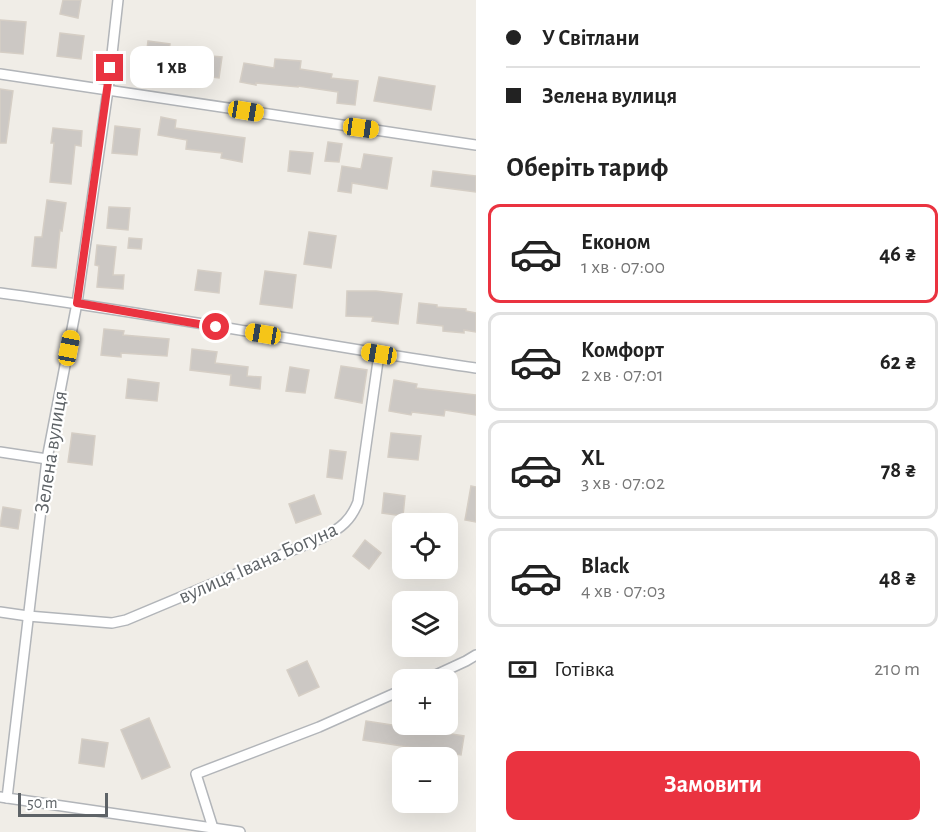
<!DOCTYPE html>
<html lang="uk">
<head>
<meta charset="utf-8">
<style>
  body { margin:0; font-family:"Alegreya Sans",sans-serif; background:#f6f6f6; color:#222; height:100vh; display:flex; flex-direction:column; font-size:22px; white-space:nowrap }
  * { box-sizing:border-box; margin:0 }
  p { font-size:20px; color:#767676 }
  .icon { flex:none; width:33px; height:33px; fill:none; stroke:currentColor; stroke-width:2; stroke-linecap:round; stroke-linejoin:round }
  .map { position:relative; flex:1; overflow:hidden }
  .sheet { display:flex; flex-direction:column; background:#fff; width:474px }
  .sheet>* { flex:none }
  .top-card { display:grid; align-content:center; height:132px; padding:0 30px; background:#fff }
  .tools { position:absolute; left:392px; top:513px; display:grid; gap:12px }
  .tools a { display:grid; place-items:center; width:66px; height:66px; border-radius:12px; background:#fff; box-shadow:0 6px 24px #0002; font-size:30px }
  .scale { position:absolute; left:18px; bottom:15px; width:90px; box-sizing:border-box; padding-left:6px; border:3px solid #5e6367; border-top:0; font-size:16px; line-height:21px; white-space:nowrap; color:#5e6367; -webkit-text-stroke:4px #fff; paint-order:stroke }
  .end { position:absolute; width:27px; height:27px; margin:-14px; border:8px solid #ea3340; background:#fff; box-shadow:0 0 0 3px #fff }
  .from { border-radius:50% }
  .bubble { position:absolute; height:42px; border-radius:12px; background:#fff; box-shadow:0 6px 24px #0002; font-size:20px; font-weight:700; line-height:42px; text-align:center }
  .car { position:absolute; width:18px; height:36px; margin:-18px -9px; border-radius:8px; box-shadow:0 0 4px 2px #0007; background:linear-gradient(#f5c518 24%,#345 0 40%,#f5c518 0 76%,#345 0 86%,#f5c518 0) }
  .top-card b { display:flex; align-items:center; gap:21px; height:57px; font-size:22px }
  .top-card b+b { border-top:2px solid #e0e0e0 }
  .top-card i { width:15px; height:15px; background:#222 }
  ul { padding:0; list-style:none }
  li { display:flex; align-items:center; gap:18px; height:99px; margin:0 12px 9px; padding:0 18px; border:3px solid #e0e0e0; border-radius:12px }
  li div { flex:1 }
  li b { display:block; font-size:22px }
  li em { font-style:normal; font-weight:700 }
  li.active { border-color:#ea3340 }
  li>.icon { width:54px; height:54px; stroke-width:1.5 }
  h2 { padding:0 30px; font-size:27px; line-height:72px }
  .pay { display:flex; align-items:center; gap:15px; height:66px; padding:0 30px; font-size:22px }
  .pay p { margin-inline-start:auto }
  .action { display:flex; gap:12px; margin-top:auto; padding:12px 30px }
  .action a { flex:1; height:69px; border-radius:12px; background:#ea3340; color:#fff; font-size:24px; font-weight:700; line-height:69px; text-align:center }
  main { display:flex; flex:1; min-height:0 }
  .map>svg:first-child { display:block }
</style>
</head>
<body>
<main>
<div class="map">
<svg width="476" height="832" viewBox="0 0 476 832">
  <rect width="100%" height="100%" fill="#f0ede7"/>
  <g fill="#ccc8c4" stroke="#d5cec5" stroke-width="1.5">
    <polygon points="63,0 81,0 78,18 60,14"/>
    <polygon points="0,20 26,22 23,54 0,52"/>
    <polygon points="60,33 84,36 81,59 57,56"/>
    <polygon points="148,41 170,44 167,67 145,64"/>
    <polygon points="199,55 222,57 219,78 196,75"/>
    <polygon points="275,59 301,61 300,69 332,74 331,78 358,81 355,105 337,103 338,92 298,86 298,87 256,83 256,85 240,82 244,63 274,68"/>
    <polygon points="379,77 435,86 431,110 374,101"/>
    <polygon points="0,89 13,91 6,143 0,143"/>
    <polygon points="161,117 176,120 175,128 245,138 242,162 221,158 222,153 186,149 187,140 158,135"/>
    <polygon points="115,126 140,129 137,155 112,153"/>
    <polygon points="53,128 82,131 81,146 75,145 71,184 50,182 54,143 51,143"/>
    <polygon points="328,142 342,144 339,162 325,161"/>
    <polygon points="290,151 313,153 310,174 288,171"/>
    <polygon points="364,154 392,158 387,189 352,183 351,193 338,191 342,166 361,169"/>
    <polygon points="433,171 476,176 476,192 431,186"/>
    <polygon points="47,200 66,203 62,231 60,230 56,268 32,266 35,237 42,237"/>
    <polygon points="109,207 130,208 128,230 107,228"/>
    <polygon points="309,232 336,236 331,268 304,264"/>
    <polygon points="129,238 142,239 141,249 128,248"/>
    <polygon points="97,245 116,247 113,275 124,275 123,289 97,287 99,266 95,265"/>
    <polygon points="198,270 221,273 219,293 195,290"/>
    <polygon points="265,271 296,275 292,308 260,304"/>
    <polygon points="347,291 376,291 402,294 398,324 372,321 373,317 346,316"/>
    <polygon points="419,303 437,305 437,307 466,309 466,311 476,313 476,332 464,330 464,333 443,331 443,326 417,323"/>
    <polygon points="104,329 124,331 123,335 169,339 167,356 121,353 121,357 101,355"/>
    <polygon points="192,349 217,352 215,363 248,367 247,376 261,377 260,389 230,385 231,375 190,370"/>
    <polygon points="341,366 367,370 362,403 335,398"/>
    <polygon points="290,367 309,370 305,393 286,391"/>
    <polygon points="128,379 159,383 157,401 126,398"/>
    <polygon points="394,380 417,384 416,388 476,395 476,415 445,410 444,416 412,412 411,415 389,411"/>
    <polygon points="72,433 95,436 92,465 68,462"/>
    <polygon points="391,433 421,436 418,460 388,457"/>
    <polygon points="330,450 346,452 342,479 327,477"/>
    <polygon points="471,486 476,487 476,522 465,520"/>
    <polygon points="384,493 405,496 403,516 382,513"/>
    <polygon points="314,495 321,514 296,523 289,504"/>
    <polygon points="3,507 21,510 18,529 0,526"/>
    <polygon points="365,540 381,553 369,569 353,556"/>
    <polygon points="307,661 319,687 299,696 287,670"/>
    <polygon points="149,718 170,767 142,779 121,730"/>
    <polygon points="366,721 464,736 461,755 363,740"/>
    <polygon points="82,739 108,743 104,767 79,763"/>
  </g>
  <g fill="none" stroke-linecap="round" stroke-linejoin="round">
    <defs>
      <g id="minor">
        <polyline points="0,74 476,145"/>
        <path d="M 0,293 C 159,314 317,345 476,368"/>
        <polyline points="0,452 47,459"/>
        <path d="M 0,612 L 28,616 L 112,623 L 126,620 L 324,537 C 341,528 351,520 358,502 L 379,354"/>
        <polyline points="425,680 466,661 476,655"/>
        <polyline points="0,797 240,832"/>
        <polyline points="7,798 47,459 77,303 108,90 118,0"/>
        <polyline points="213,828 196,774 319,727 402,690"/>
      </g>
    </defs>
    <use href="#minor" stroke="#b2b5b9" stroke-width="12"/>
    <use href="#minor" stroke="#fff" stroke-width="9"/>
  </g>
  <g fill="none" stroke-linecap="round" stroke-linejoin="round">
    <polyline stroke="#ea3340" stroke-width="8" points="110,68 77,303 216,327"/>
  </g>
  <g text-anchor="middle" dominant-baseline="central" stroke-width="4.5" stroke-linejoin="round" paint-order="stroke">
    <g font-size="21" fill="#5e6367" stroke="#fff">
      <text transform="translate(51 452) rotate(-81)">Зелена вулиця</text>
      <text transform="translate(258 563) rotate(-24)">вулиця Івана Богуна</text>
    </g>
  </g>
</svg>
<div class="tools">
<a><svg class="icon" aria-label="locate" viewBox="0 0 24 24"><circle cx="12" cy="12" r="6"/><path d="M12 2v4M12 18v4M2 12h4M18 12h4"/></svg></a>
<a><svg class="icon" aria-label="layers" viewBox="0 0 24 24"><path d="M12 4l9 5-9 5-9-5zM3 14l9 5 9-5"/></svg></a>
<a>+</a>
<a>−</a>
</div>
<div class="scale">50 m</div>
<i class="end from" style="left:216px;top:327px"></i>
<i class="end" style="left:110px;top:68px"></i>
<div class="bubble" style="left:130px;top:46px;width:84px">1 хв</div>
<i class="car" style="left:246px;top:111px;rotate:99deg"></i>
<i class="car" style="left:361px;top:128px;rotate:98deg"></i>
<i class="car" style="left:263px;top:334px;rotate:280deg"></i>
<i class="car" style="left:69px;top:348px;rotate:11deg"></i>
<i class="car" style="left:379px;top:354px;rotate:280deg"></i>
</div>
<section class="sheet">
<div class="top-card">
<b><i class="from"></i>У Світлани</b>
<b><i></i>Зелена вулиця</b>
</div>
<h2>Оберіть тариф</h2>
<ul>
<li class="active"><svg class="icon" aria-label="car" viewBox="0 0 24 24"><path d="M5 17H2v-5l4-1 3-4h7l3 4 3 1v5h-3M9 17h6M6 11h13"/><circle cx="7" cy="17" r="2"/><circle cx="17" cy="17" r="2"/></svg><div><b>Економ</b><p>1 хв · 07:00</p></div><em>46 ₴</em></li>
<li><svg class="icon" aria-label="car" viewBox="0 0 24 24"><path d="M5 17H2v-5l4-1 3-4h7l3 4 3 1v5h-3M9 17h6M6 11h13"/><circle cx="7" cy="17" r="2"/><circle cx="17" cy="17" r="2"/></svg><div><b>Комфорт</b><p>2 хв · 07:01</p></div><em>62 ₴</em></li>
<li><svg class="icon" aria-label="car" viewBox="0 0 24 24"><path d="M5 17H2v-5l4-1 3-4h7l3 4 3 1v5h-3M9 17h6M6 11h13"/><circle cx="7" cy="17" r="2"/><circle cx="17" cy="17" r="2"/></svg><div><b>XL</b><p>3 хв · 07:02</p></div><em>78 ₴</em></li>
<li><svg class="icon" aria-label="car" viewBox="0 0 24 24"><path d="M5 17H2v-5l4-1 3-4h7l3 4 3 1v5h-3M9 17h6M6 11h13"/><circle cx="7" cy="17" r="2"/><circle cx="17" cy="17" r="2"/></svg><div><b>Black</b><p>4 хв · 07:03</p></div><em>48 ₴</em></li>
</ul>
<div class="pay"><svg class="icon" aria-label="cash" viewBox="0 0 24 24"><path d="M3 7h18v10H3z"/><circle cx="12" cy="12" r="2"/></svg>Готівка<p>210 m</p></div>
<div class="action"><a>Замовити</a></div>
</section>
</main>
</body>
</html>
